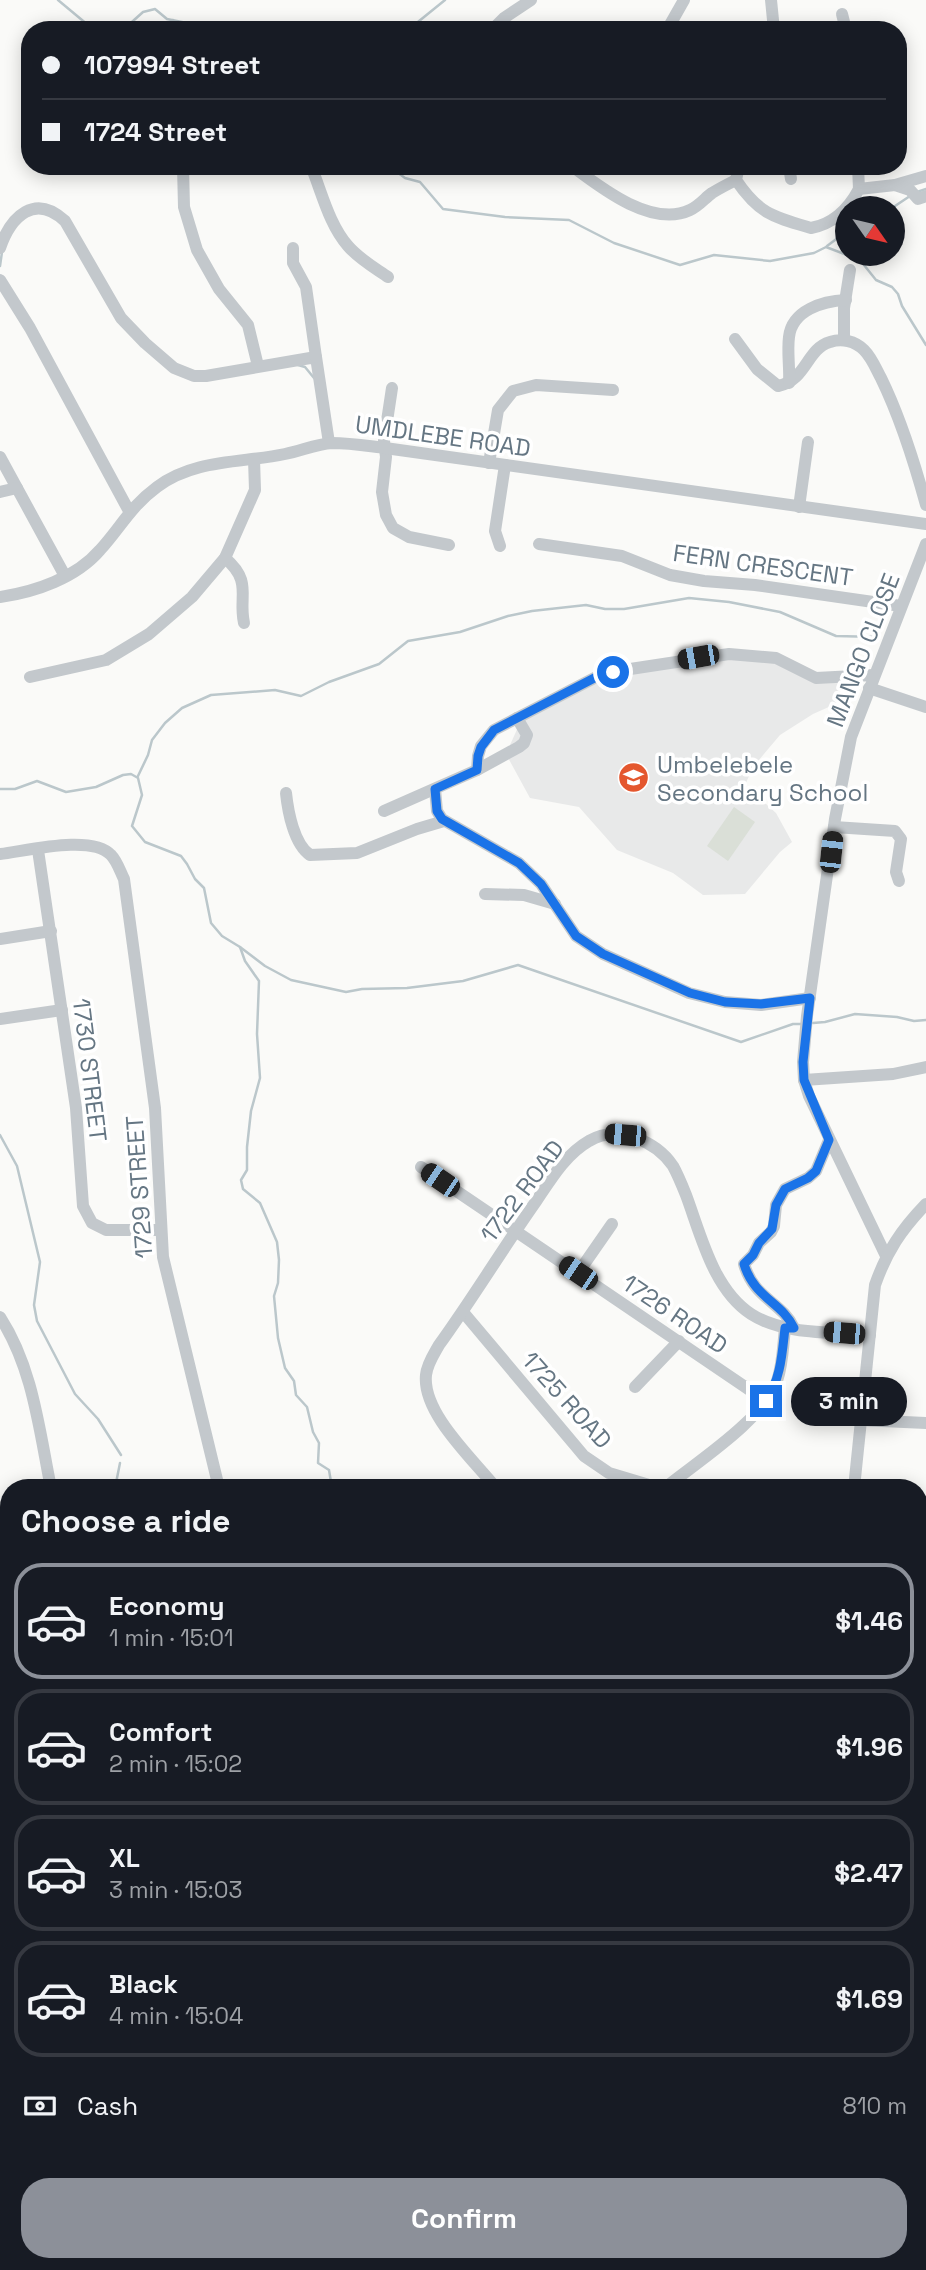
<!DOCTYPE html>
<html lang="en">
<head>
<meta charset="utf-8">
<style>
  body { margin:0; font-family:"Space Grotesk",sans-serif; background:#242831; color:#f1f3f6; height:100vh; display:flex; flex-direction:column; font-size:26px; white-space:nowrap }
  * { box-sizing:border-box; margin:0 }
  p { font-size:23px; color:#9ea1a6 }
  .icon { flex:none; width:38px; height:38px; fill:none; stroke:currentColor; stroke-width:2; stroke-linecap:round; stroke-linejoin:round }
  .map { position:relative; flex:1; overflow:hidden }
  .panel { position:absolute; left:0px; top:1479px; width:928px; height:793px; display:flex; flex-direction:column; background:#171b24; border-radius:28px 28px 0 0; box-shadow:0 4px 18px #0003 }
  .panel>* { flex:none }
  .guide { position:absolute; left:21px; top:21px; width:886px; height:154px; border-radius:28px; box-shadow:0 4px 18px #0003; display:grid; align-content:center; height:154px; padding:0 21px; background:#171b24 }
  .needle { width:46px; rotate:124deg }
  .tools { position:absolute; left:835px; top:196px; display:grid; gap:14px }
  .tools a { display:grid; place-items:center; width:70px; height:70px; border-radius:50%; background:#171b24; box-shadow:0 4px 18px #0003; font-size:35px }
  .end { position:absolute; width:32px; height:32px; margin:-16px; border:9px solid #1a73e8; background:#fff; box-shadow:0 0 0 4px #fff }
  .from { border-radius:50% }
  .bubble { position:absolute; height:49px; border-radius:24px; background:#171b24; box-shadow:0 4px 18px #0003; font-size:23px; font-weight:600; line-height:49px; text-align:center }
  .car { position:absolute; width:21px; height:42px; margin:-21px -10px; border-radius:9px; box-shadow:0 0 5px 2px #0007; background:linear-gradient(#222 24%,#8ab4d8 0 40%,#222 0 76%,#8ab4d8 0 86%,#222 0) }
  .guide b { display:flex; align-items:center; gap:24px; height:66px; font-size:26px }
  .guide b+b { border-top:2px solid #363941 }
  .guide i { width:18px; height:18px; background:#f1f3f6 }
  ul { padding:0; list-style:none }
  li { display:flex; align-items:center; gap:21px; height:116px; margin:0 14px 10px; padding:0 7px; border:4px solid #363941; border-radius:28px }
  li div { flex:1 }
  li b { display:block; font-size:26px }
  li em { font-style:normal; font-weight:600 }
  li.on { border-color:#8c9099 }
  li>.icon { width:63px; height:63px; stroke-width:1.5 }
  h2 { padding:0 21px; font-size:32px; line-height:84px }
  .pay { display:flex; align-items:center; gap:18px; height:77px; padding:0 21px; font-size:26px }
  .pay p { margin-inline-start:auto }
  .button { display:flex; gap:14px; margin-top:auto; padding:14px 21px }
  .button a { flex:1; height:80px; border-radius:28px; background:#8c9099; color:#fff; font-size:28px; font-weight:600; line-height:80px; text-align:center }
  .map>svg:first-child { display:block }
</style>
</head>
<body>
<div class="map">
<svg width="926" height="2270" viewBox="0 0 926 2270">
  <rect width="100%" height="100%" fill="#fafaf8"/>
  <polygon fill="#e8e9e9" points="744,656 844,680 849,698 813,714 780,735 753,767 745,785 776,813 792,842 780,852 745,894 703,895 673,873 617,850 579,807 530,798 506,754 519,725 533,714 603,677"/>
  <polygon fill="#dadfd7" points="734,807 755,822 728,861 707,846"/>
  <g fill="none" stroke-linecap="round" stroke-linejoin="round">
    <g stroke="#bbc7cb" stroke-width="2.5">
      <polyline points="58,0 94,30"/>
      <polyline points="173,20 173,30"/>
      <polyline points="123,30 143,12 155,9 167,19 221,30"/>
      <polyline points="408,30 445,0"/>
      <polyline points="389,166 405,178 420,182 443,209 505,217 569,220 614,243 680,265 714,255 770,261 814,253 826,247 860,260 876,280 892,287 898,294 902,306 926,345"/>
      <polyline points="917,192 926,189"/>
      <polyline points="892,208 910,196"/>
      <polyline points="827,246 847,231"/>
      <polyline points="0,266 2,252"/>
      <polyline points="298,365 305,367 314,378"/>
      <polyline points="138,776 148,755 152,740 165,723 182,708 211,695 275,690 301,696 329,682 379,664 408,641 460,632 508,616 532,611 586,605 605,609 624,609 689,598 729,602 780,612 836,636 877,637"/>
      <polyline points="0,789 15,789 37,781 66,792 96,787 123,775 131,774 138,778 142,795 132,826 145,842 181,856 187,864 195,879 204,888 211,923 222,936 240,947 245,961 259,981 257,1034 260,1078 251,1111 247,1147 247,1170 241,1180 243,1189 260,1203 277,1242 279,1260 278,1283 274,1296 278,1338 285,1368 294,1381 296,1395 307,1407 313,1432 319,1443 318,1463 329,1470 332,1488"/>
      <polyline points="240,947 265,966 291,980 346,992 362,989 407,988 463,981 518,965 741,1042 793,1024 801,1024"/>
      <polyline points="813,1023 825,1022 855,1014 897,1017 914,1021 926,1020"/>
      <polyline points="0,1135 17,1166 40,1262 34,1305 37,1321 75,1394 98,1419 121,1455"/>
      <polyline points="115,1488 120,1463"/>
    </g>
    <g stroke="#c3c8cc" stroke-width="12">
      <polyline points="771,0 774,30"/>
      <polyline points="842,14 846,30"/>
      <polyline points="492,30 504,18 531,0"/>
      <polyline points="667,30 684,0"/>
      <polyline points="183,166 184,207 197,250 219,289 248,325 258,366"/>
      <path d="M 311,166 C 322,193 329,224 348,246 C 359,259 375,268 388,277"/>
      <path d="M 572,166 C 601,188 652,228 690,210 C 699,206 705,198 712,193 C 720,188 728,184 736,180"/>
      <path d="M 739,166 L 736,180 C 759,214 773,217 811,228 C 833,224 849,208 859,189 L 895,185 L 926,176"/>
      <polyline points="789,166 791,179"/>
      <polyline points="858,166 859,189"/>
      <polyline points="895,185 910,190 918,199 926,196"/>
      <path d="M 0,248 C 11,216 35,193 65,221 L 121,318 L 145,343 L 174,368 L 194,376 L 206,376 L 316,357 L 329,443"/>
      <polyline points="293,248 293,263 306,287 316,357"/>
      <polyline points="0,280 30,328 129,511"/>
      <path d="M 735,339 L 757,369 L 778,386 C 807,380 806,349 830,342 C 842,338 855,341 864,350 C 872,358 876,369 881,378 C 901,419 914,461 926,505"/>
      <polyline points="844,340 844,308 850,270"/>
      <path d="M 789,383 C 790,368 787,352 789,337 C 792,310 823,301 846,300"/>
      <polyline points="392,388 384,441 386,457 382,492 386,515 393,528 409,537 449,545"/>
      <polyline points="0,457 65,576"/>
      <polyline points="489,463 498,410 513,391 536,385 613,390"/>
      <polyline points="0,492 17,488"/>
      <polyline points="799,507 808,442"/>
      <polyline points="539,544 622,556 670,575 704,581 755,585 901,606"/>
      <polyline points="500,546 495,531 505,465"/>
      <path d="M 225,558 C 253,582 238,596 244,623"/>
      <path d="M 0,597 C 35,592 76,578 100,550 C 121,527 130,507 157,487 C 194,459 242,463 285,454 C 301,451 316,444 332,443 C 350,443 368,446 385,448 L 926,524"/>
      <polyline points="30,677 106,660 149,634 192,597 225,558 255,490 254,459"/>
      <polyline points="869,688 926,707"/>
      <polyline points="477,770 478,756 481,746 494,730 604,673 729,654 776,658 816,678 874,675"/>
      <polyline points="435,789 437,811 442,819 519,863 541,884 576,936 603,954 689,993 725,1002 761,1005 810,998"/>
      <path d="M 286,793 C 288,812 294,844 310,855 L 357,853 L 417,829 L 444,821"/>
      <polyline points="384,811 477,770 519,747 524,743 527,735 517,718"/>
      <polyline points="834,827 895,831 901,839 896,872 899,881"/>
      <polyline points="38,850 76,1108 83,1206 92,1223 106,1230 160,1230"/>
      <path d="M 0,854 C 26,851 92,834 111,855 C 117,861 120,871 124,879 L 155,1108 L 163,1257 L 219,1488"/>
      <polyline points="485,894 524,895 555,904"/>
      <polyline points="0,939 51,931"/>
      <polyline points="0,1019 62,1010"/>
      <polyline points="804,1080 893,1074 926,1067"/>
      <polyline points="421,1167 766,1401"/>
      <polyline points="886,1256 809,1096 804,1080 803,1062 807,1016 835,819 851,737 926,544"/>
      <polyline points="578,1273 612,1224"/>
      <polyline points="463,1312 584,1456 609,1473 659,1488"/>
      <path d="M 0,1317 C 33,1368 39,1429 51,1488"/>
      <path d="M 794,1328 C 782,1302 754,1299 744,1264 L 753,1255 L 759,1243 L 771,1232 L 774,1226 L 776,1205 L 785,1189 L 808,1178 L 816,1171 L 829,1140"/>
      <polyline points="635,1387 679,1341"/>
      <polyline points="860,1420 926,1423"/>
      <path d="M 496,1488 C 473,1459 422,1413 426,1375 C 427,1364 434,1354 439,1345 C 473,1298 503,1248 537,1200 C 551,1179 566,1154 589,1141 C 617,1124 656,1141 673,1166 C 678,1175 682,1185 686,1195 C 701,1235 713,1289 751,1314 C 783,1335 832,1332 870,1335"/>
      <path d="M 665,1488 C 698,1461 763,1420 777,1381 C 783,1364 783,1345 785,1328"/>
      <path d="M 854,1488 L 875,1285 C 887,1251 901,1230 926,1204"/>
      <polyline points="0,1527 9,1530"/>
      <polyline points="0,1621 9,1627"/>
      <polyline points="0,1721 9,1727"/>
      <polyline points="0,1821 9,1801"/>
      <polyline points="919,1843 926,1832"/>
      <polyline points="919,1881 926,1869"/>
      <polyline points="0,1943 9,1946"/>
      <polyline points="919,1983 926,1969"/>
      <polyline points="0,2031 9,2034"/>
      <polyline points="919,2083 926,2089"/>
      <polyline points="0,2117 9,2120"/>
      <polyline points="0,2221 9,2224"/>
      <polyline points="71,2263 80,2270"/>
      <polyline points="232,2263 233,2270"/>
      <polyline points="296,2263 304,2270"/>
      <polyline points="423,2263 431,2270"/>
      <polyline points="890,2263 892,2270"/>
      <polyline points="472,2270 481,2263"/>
      <polyline points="679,2270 683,2263"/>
      <polyline points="699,2270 702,2263"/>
    </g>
    <g stroke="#a2aab0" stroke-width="2.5" stroke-dasharray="10 5" stroke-linecap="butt">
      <polyline points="919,1569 926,1559"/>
      <polyline points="919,1613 926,1600"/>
      <polyline points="566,2270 568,2263"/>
    </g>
  </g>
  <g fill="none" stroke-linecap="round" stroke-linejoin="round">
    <path stroke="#1a73e8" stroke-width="9" d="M 613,672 L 604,673 L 494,730 L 481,747 L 478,756 L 477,770 L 435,789 L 437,811 L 442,819 L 519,863 L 541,884 L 576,936 L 603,954 L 690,993 L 725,1002 L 761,1004 L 810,998 L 803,1062 L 804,1080 L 829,1140 L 816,1171 L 808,1178 L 785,1189 L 776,1205 L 772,1229 L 759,1243 L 753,1255 L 744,1264 C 754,1298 782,1302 794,1328 L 785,1328 C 782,1354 781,1378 766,1401"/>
  </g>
  <defs>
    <symbol id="school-disc" viewBox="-11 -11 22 22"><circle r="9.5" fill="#e4572e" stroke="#fff"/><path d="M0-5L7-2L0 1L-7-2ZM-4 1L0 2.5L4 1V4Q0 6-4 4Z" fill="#fff"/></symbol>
  </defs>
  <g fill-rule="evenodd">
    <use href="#school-disc" x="616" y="760" width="35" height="35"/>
  </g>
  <g text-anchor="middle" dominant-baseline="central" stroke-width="7" stroke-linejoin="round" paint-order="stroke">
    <g font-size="24" fill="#657683" stroke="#fff">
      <text transform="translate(443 436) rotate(8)">UMDLEBE ROAD</text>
      <text transform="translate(763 565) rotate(8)">FERN CRESCENT</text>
      <text transform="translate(863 650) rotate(-69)">MANGO CLOSE</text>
      <text transform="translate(90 1070) rotate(83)">1730 STREET</text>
      <text transform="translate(139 1187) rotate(-94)">1729 STREET</text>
      <text transform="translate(522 1191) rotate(-53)">1722 ROAD</text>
      <text transform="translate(675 1314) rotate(34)">1726 ROAD</text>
      <text transform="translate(567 1400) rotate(48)">1725 ROAD</text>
    </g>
    <g font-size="24" fill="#657683" stroke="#fff" text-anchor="start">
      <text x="657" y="764">Umbelebele<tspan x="657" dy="28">Secondary School</tspan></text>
    </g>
  </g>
</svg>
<div class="tools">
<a><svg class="needle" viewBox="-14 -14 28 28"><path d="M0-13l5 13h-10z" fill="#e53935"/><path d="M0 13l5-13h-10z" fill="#9ea1a6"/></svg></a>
</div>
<i class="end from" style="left:613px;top:672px"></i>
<i class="end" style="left:766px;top:1401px"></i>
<div class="bubble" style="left:791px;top:1377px;width:116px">3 min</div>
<i class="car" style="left:698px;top:657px;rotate:260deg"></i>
<i class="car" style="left:831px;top:852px;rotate:6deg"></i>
<i class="car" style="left:625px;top:1135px;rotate:275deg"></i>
<i class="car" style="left:440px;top:1180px;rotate:304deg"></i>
<i class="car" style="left:578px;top:1273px;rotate:304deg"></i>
<i class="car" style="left:844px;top:1333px;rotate:275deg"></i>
<div class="guide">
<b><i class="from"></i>107994 Street</b>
<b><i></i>1724 Street</b>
</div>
<section class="panel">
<h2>Choose a ride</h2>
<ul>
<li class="on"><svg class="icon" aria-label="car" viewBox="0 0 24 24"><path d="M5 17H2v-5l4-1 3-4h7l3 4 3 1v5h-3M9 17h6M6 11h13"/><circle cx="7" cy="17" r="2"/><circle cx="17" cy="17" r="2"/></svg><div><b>Economy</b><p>1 min · 15:01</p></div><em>$1.46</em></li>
<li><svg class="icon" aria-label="car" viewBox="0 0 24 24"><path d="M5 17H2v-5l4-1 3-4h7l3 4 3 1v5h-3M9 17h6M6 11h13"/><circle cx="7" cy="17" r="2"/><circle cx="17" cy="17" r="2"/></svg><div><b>Comfort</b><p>2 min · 15:02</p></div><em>$1.96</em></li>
<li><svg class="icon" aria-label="car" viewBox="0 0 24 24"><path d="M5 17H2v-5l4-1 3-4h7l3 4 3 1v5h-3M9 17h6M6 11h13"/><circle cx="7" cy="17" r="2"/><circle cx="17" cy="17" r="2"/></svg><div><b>XL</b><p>3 min · 15:03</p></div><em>$2.47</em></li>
<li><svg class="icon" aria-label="car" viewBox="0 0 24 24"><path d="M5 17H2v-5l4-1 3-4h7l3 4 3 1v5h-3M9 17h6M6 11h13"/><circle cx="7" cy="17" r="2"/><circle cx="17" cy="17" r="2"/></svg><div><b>Black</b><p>4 min · 15:04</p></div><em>$1.69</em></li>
</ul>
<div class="pay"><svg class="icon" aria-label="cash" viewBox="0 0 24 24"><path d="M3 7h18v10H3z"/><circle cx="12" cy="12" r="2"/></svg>Cash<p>810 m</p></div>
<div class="button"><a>Confirm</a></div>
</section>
</div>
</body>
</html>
